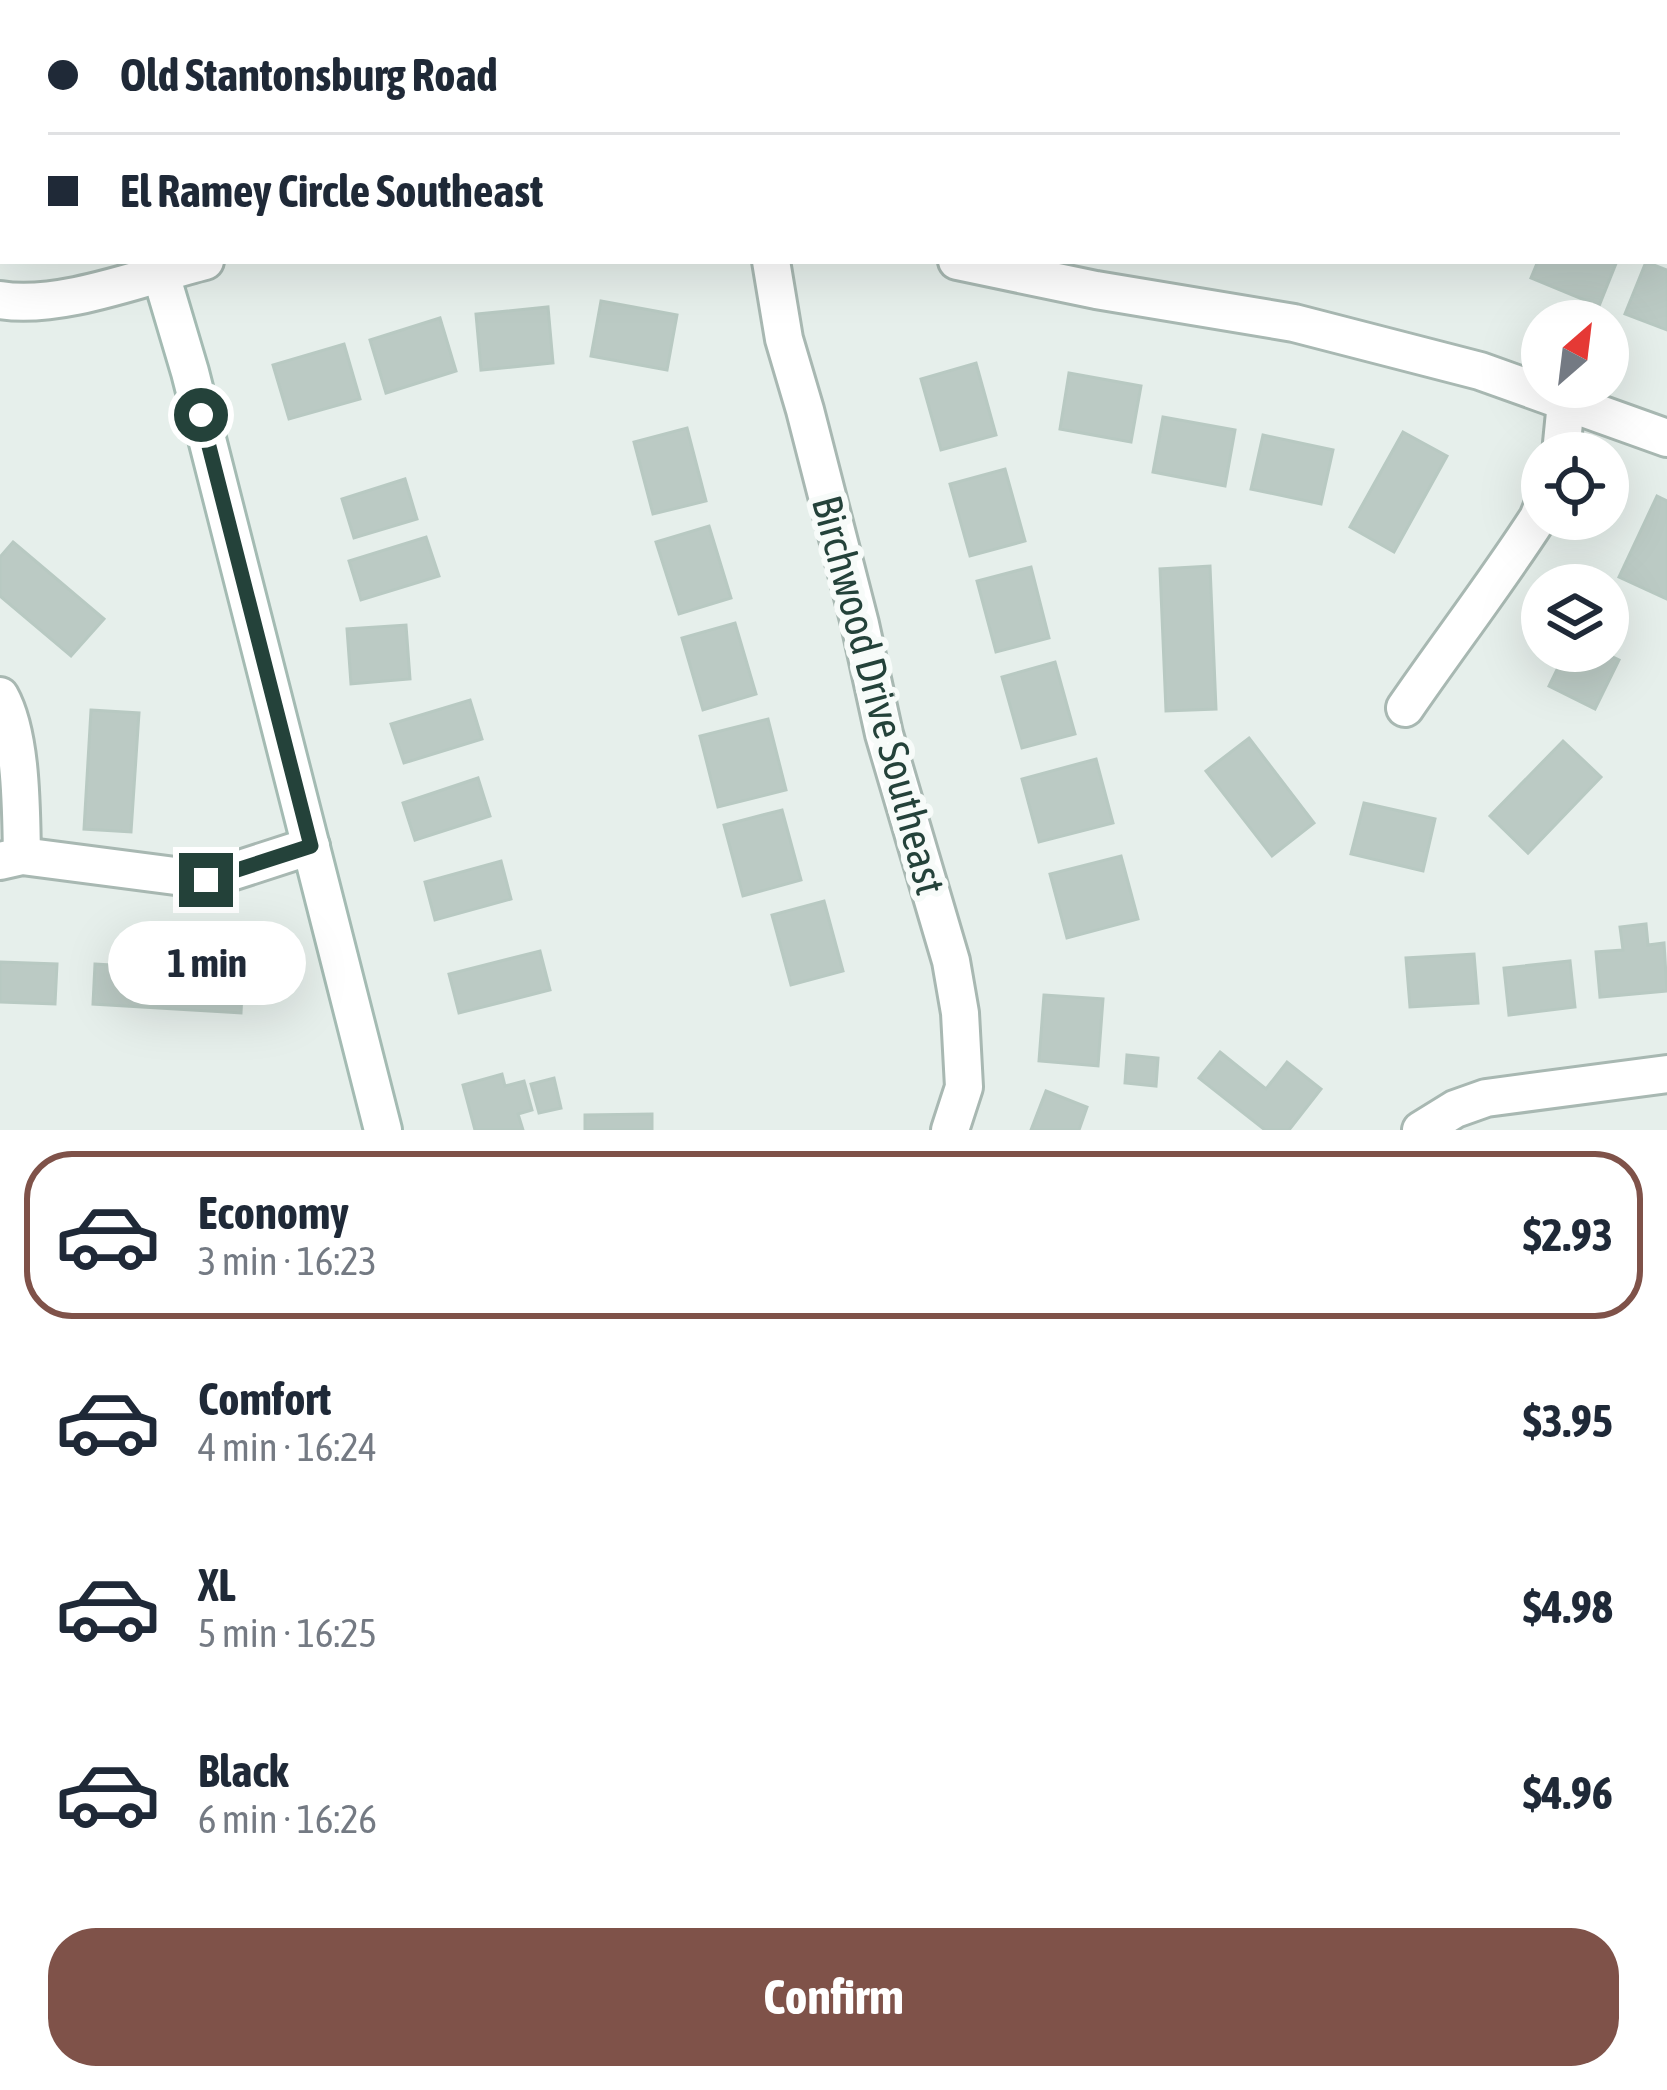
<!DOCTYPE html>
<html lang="en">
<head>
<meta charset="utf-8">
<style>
  body { margin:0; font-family:"Asap Condensed",sans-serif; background:#f6f6f7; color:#1f2937; height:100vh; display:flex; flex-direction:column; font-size:45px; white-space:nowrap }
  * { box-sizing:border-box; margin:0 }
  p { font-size:39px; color:#747a83 }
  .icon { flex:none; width:66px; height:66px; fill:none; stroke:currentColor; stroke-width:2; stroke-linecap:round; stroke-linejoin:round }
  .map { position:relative; height:1130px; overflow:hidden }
  .side { display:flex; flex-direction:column; background:#fff; flex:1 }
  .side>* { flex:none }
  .top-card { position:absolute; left:0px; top:0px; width:1668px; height:264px; box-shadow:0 12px 48px #0002; display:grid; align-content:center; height:264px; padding:0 48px; background:#fff }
  .needle { width:78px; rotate:28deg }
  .tools { position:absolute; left:1521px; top:300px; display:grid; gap:24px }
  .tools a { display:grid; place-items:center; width:108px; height:108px; border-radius:50%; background:#fff; box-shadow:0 12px 48px #0002; font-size:60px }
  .end { position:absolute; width:54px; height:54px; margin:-27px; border:15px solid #24423a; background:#fff; box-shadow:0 0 0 6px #fff }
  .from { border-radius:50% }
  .bubble { position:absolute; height:84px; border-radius:42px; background:#fff; box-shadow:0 12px 48px #0002; font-size:39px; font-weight:700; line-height:84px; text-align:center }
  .top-card b { display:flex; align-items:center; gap:42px; height:114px; font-size:45px }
  .top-card b+b { border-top:3px solid #e0e1e3 }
  .top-card i { width:30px; height:30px; background:#1f2937 }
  ul { padding:21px 0 0; list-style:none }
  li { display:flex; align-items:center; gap:36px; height:168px; margin:0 24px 18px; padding:0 24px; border:6px solid transparent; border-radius:48px }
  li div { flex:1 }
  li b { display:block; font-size:45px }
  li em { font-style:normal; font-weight:700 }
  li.selected { border-color:#7f5249 }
  li>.icon { width:108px; height:108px; stroke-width:1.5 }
  .cta { display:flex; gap:24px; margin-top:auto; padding:24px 48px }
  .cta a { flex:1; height:138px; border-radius:48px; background:#7f5249; color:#fff; font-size:48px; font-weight:700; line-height:138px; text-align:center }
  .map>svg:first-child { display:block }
</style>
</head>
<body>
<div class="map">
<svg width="1667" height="1130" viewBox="0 0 1667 1130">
  <rect width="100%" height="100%" fill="#e6efeb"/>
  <g fill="#bbcac4" stroke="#b8c9c2" stroke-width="3">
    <polygon points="1538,261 1617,261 1599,306 1531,278"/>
    <polygon points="1646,262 1667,270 1667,330 1625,314"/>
    <polygon points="601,301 677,315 667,370 591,356"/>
    <polygon points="548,307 553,363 481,370 476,314"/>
    <polygon points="440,318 456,371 386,393 370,340"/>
    <polygon points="344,344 360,399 289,419 273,365"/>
    <polygon points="976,363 996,435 941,450 921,379"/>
    <polygon points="1069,373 1141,386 1131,442 1060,429"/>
    <polygon points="1163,417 1235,430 1225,486 1153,472"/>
    <polygon points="687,428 706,501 653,514 634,442"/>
    <polygon points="1403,432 1447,456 1394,552 1350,527"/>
    <polygon points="1263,435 1333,450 1321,504 1251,489"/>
    <polygon points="1005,469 1025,541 970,556 950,484"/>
    <polygon points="405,479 417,519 354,538 342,499"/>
    <polygon points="1657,496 1667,501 1667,599 1619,577"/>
    <polygon points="709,526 731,598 679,614 656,542"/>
    <polygon points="426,537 439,576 361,600 349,561"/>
    <polygon points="13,542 104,619 71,656 0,596 0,557"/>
    <polygon points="1210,566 1216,709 1166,711 1160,569"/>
    <polygon points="1031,567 1049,638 996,652 977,581"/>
    <polygon points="735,623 756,694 703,710 682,638"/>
    <polygon points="406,625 410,679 351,684 347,629"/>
    <polygon points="1566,651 1600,651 1619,660 1595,709 1549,686"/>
    <polygon points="1055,662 1075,734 1022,748 1002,677"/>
    <polygon points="470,700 482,739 404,763 391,724"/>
    <polygon points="91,710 139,713 131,832 84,829"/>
    <polygon points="768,719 786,790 718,807 700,736"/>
    <polygon points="1249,738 1314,823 1272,856 1206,771"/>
    <polygon points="1563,741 1601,777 1528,853 1490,816"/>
    <polygon points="1096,759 1113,823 1039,842 1022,779"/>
    <polygon points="478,778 490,816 415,840 403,803"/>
    <polygon points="1364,803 1435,819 1423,871 1351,854"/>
    <polygon points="782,810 801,880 743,896 724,825"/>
    <polygon points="1121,856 1138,919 1067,938 1050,874"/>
    <polygon points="501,861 511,899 435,920 425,882"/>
    <polygon points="824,901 843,971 791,985 772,915"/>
    <polygon points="1646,924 1648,945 1664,943 1667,991 1600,997 1596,952 1623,950 1620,927"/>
    <polygon points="540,951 550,990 459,1013 449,974"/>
    <polygon points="1474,954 1478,1003 1410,1007 1406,958"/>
    <polygon points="1570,961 1575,1007 1509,1015 1504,968"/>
    <polygon points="0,962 57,964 55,1004 0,1002"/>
    <polygon points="95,964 243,973 241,1013 93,1004"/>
    <polygon points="1044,995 1103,999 1098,1066 1039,1061"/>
    <polygon points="1220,1052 1266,1089 1287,1062 1321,1089 1289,1130 1265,1130 1199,1078"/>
    <polygon points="1127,1055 1158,1058 1156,1086 1125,1083"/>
    <polygon points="502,1074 505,1086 524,1081 532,1110 518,1114 523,1130 475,1130 463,1085"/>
    <polygon points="554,1078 561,1108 539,1113 531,1084"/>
    <polygon points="1046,1091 1087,1107 1079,1130 1031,1130"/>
    <polygon points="652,1114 652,1130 585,1130 585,1115"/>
  </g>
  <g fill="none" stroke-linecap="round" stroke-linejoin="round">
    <defs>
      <g id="street">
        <polyline points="804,3 805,0"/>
        <polyline points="771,261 784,339 805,410 860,624 884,734 951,961 960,1013 964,1087 950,1130"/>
        <polyline points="957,261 1096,290 1294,323 1480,371 1667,438"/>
        <path d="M 0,300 C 60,310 145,276 205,261"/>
        <polyline points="1561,453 1566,402"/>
        <path d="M 0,696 C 22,735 21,811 22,856"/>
        <path d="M 1405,708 C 1449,644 1496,583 1538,518 L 1542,508"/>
        <polyline points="0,861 22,856 206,880 311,846"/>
        <polyline points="1421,1130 1455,1109 1486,1098 1667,1074"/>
      </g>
      <g id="secondary">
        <polyline points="88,0 89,3"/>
        <polyline points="157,261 190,372 383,1130"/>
      </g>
    </defs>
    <use href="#street" stroke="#a8b8b2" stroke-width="42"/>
    <use href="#secondary" stroke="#a4bbb3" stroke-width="42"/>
    <use href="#street" stroke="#fff" stroke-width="36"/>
    <use href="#secondary" stroke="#fff" stroke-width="36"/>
  </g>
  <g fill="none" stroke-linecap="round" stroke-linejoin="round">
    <polyline stroke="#24423a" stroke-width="15" points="201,415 311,846 206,880"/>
  </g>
  <g text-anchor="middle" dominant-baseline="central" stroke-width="12" stroke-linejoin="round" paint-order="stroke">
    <g font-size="42" fill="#24423a" stroke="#f7fbf9">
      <text transform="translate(879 695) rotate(75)">Birchwood Drive Southeast</text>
    </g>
  </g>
</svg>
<div class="tools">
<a><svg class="needle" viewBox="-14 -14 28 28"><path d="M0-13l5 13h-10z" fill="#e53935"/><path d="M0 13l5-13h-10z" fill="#747a83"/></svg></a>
<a><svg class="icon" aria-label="locate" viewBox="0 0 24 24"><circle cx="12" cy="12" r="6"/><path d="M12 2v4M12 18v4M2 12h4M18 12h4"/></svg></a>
<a><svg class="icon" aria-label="layers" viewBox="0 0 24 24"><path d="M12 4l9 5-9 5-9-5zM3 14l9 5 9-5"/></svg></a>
</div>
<i class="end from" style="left:201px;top:415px"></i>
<i class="end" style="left:206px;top:880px"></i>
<div class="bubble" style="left:108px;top:921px;width:198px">1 min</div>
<div class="top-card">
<b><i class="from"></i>Old Stantonsburg Road</b>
<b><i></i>El Ramey Circle Southeast</b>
</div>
</div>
<section class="side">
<ul>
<li class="selected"><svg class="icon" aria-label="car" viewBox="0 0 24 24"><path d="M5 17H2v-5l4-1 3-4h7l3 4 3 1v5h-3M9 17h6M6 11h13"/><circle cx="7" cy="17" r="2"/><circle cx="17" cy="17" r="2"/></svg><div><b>Economy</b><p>3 min · 16:23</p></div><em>$2.93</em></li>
<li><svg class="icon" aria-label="car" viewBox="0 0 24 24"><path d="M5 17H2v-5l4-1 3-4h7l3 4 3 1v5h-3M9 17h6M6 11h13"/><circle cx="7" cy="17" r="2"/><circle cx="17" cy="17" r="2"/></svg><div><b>Comfort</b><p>4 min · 16:24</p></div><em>$3.95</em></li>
<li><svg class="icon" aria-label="car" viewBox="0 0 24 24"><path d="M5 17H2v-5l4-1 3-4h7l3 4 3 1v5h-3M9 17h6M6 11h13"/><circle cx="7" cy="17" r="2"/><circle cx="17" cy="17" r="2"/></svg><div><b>XL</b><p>5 min · 16:25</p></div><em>$4.98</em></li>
<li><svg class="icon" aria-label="car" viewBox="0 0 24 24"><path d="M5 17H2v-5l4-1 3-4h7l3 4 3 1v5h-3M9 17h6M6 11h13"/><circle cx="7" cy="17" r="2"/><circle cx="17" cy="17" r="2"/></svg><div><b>Black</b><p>6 min · 16:26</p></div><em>$4.96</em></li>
</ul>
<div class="cta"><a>Confirm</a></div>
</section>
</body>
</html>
